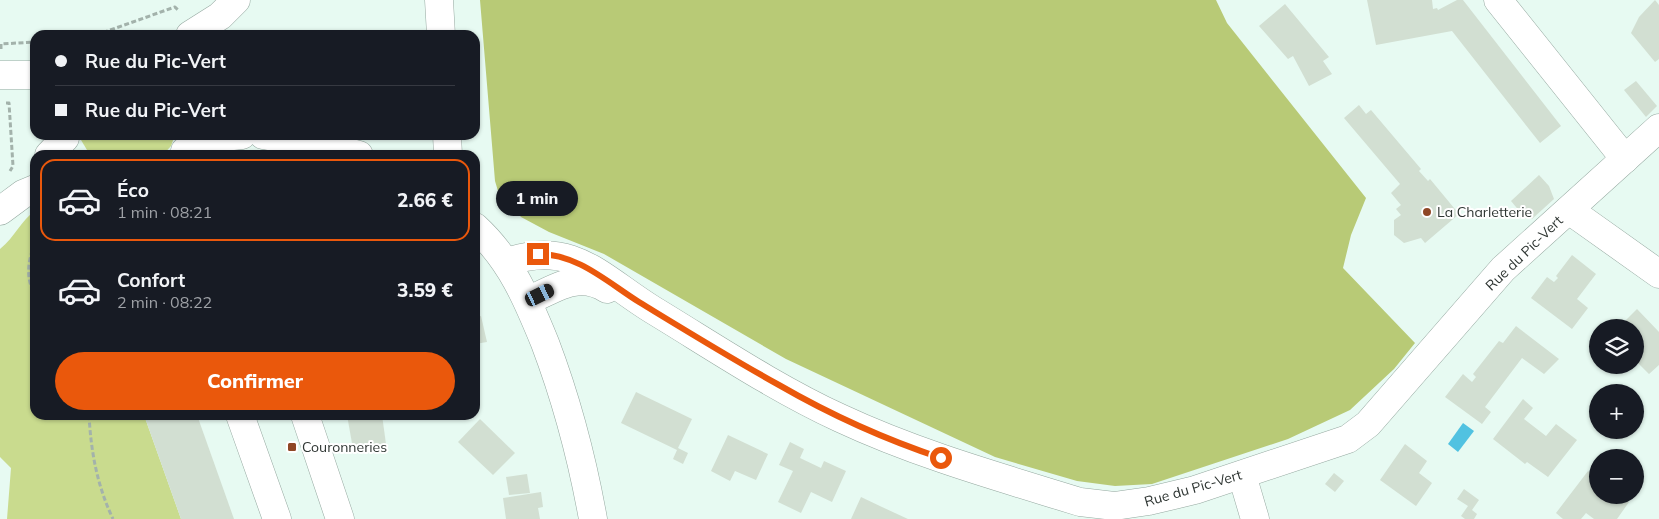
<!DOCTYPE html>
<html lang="fr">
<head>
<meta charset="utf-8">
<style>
  body { margin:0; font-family:Mulish,sans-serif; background:#20242c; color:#f1f3f6; height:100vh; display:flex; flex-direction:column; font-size:19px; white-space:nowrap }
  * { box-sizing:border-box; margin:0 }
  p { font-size:16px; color:#9ea1a6 }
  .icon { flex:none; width:28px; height:28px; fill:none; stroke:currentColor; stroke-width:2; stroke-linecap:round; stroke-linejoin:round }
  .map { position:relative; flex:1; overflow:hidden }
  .panel { position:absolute; left:30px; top:150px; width:450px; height:270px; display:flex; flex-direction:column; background:#171b24; border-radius:15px; box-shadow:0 1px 4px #0004 }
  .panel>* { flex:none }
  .top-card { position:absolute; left:30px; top:30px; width:450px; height:110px; border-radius:15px; box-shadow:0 1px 4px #0004; display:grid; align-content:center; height:110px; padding:0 25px; background:#171b24 }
  .tools { position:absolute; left:1589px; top:319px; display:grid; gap:10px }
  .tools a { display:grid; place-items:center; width:55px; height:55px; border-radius:50%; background:#171b24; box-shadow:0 1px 4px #0004; font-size:25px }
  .end { position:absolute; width:22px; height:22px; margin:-11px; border:6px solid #ea580c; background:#fff; box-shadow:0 0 0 2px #fff }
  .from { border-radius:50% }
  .bubble { position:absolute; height:35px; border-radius:18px; background:#171b24; box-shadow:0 1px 4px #0004; font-size:16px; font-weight:800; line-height:35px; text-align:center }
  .car { position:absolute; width:15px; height:30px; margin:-15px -8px; border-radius:6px; box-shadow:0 0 4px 1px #0007; background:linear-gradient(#222 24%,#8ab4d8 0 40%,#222 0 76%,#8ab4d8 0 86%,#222 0) }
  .top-card b { display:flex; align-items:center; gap:18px; height:48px; font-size:19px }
  .top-card b+b { border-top:1px solid #363941 }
  .top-card i { width:12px; height:12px; background:#f1f3f6 }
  ul { padding:9px 0 0; list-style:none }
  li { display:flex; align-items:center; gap:15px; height:82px; margin:0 10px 8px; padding:0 15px; border:2px solid transparent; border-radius:15px }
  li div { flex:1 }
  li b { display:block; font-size:19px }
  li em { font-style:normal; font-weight:800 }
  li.current { border-color:#ea580c }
  li>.icon { width:45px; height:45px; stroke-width:1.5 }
  .button { display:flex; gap:10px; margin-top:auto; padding:10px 25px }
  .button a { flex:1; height:58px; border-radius:30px; background:#ea580c; color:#fff; font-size:20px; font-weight:800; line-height:58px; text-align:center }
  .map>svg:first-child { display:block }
</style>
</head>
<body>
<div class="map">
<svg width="1659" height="519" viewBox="0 0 1659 519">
  <rect width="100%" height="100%" fill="#e7faf2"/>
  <g fill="#c9db8e">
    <polygon points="78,135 175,135 171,146 163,155 90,155"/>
    <path d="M 35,211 L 35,415 L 144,415 L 181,519 L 7,519 L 11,468 L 0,457 L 0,249 C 15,237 22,219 35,211 Z"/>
  </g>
  <polygon fill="#b8ca76" points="480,0 1216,0 1227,23 1366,198 1351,235 1343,268 1415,343 1394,369 1350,410 1288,439 1152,484 1115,486 1077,481 995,457 786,359 604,254 549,232 521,217 498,191 495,181"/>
  <polygon fill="#51c2e1" points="1463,423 1474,431 1458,452 1448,444"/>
  <g fill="#d2dfd2">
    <polygon points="1367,0 1432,0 1433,9 1437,8 1438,10 1457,0 1463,0 1561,126 1540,143 1452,31 1376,45"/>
    <polygon points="1655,0 1659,5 1659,59 1655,62 1631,33 1639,17"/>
    <polygon points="1285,4 1329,57 1323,61 1332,74 1309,86 1293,56 1288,59 1259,26"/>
    <polygon points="1636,81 1657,106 1646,117 1624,90"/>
    <polygon points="1359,105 1366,114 1371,110 1421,169 1419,171 1428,181 1430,179 1459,214 1425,243 1421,238 1404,243 1394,235 1394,220 1401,215 1396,209 1401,205 1391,193 1400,184 1344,118"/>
    <polygon points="1539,175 1549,186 1554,199 1532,219 1521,213 1511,201"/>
    <polygon points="1572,255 1596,274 1577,299 1588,308 1572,329 1531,298 1547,277 1554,282 1558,278 1556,276"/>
    <polygon points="1637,309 1659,332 1659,365 1649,374 1635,360 1635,328 1618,328"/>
    <polygon points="481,316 487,342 475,344 475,318"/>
    <polygon points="1516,326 1559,359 1544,374 1522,358 1485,407 1491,412 1482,424 1445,397 1463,374 1472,382 1476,377 1473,374 1499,341 1503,343"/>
    <polygon points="636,392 692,419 678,448 688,453 683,464 673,459 677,450 621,423"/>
    <polygon points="1523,399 1533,408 1524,419 1546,436 1556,424 1577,440 1548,477 1527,462 1525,464 1493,439"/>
    <polygon points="144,415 197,415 234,519 181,519"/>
    <polygon points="347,415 382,415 386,444 353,449"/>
    <polygon points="480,419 515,453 493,475 458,442"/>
    <polygon points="728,435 768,454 756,480 735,471 730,481 711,471"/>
    <polygon points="790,442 804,449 800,458 821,468 824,461 846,471 832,502 811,492 801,513 778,502 793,471 779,465"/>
    <polygon points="1405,444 1427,461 1419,473 1432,483 1416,506 1380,480"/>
    <polygon points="1588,471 1598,479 1598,495 1619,495 1629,502 1617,519 1594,519 1586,513 1581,519 1563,519 1556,513"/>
    <polygon points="1334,473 1344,481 1335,492 1325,484"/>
    <polygon points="527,474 530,493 509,495 506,477"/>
    <polygon points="1464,489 1479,500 1472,510 1477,514 1474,519 1465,519 1461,516 1468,506 1457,499"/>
    <polygon points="541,492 543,507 538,508 540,519 506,519 503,498"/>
    <polygon points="861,497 882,507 908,519 851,519"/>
  </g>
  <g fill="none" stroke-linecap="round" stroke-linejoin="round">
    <defs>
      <g id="minor">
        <polyline points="439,0 441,35"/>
        <polyline points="1498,0 1625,159"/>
        <polyline points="190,35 220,16 236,0"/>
        <polyline points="0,75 35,75"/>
        <polyline points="263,135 325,146 359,155"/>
        <polyline points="447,135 448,155"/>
        <polyline points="185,151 214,138 242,135"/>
        <polyline points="49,155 65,138"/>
        <polyline points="1569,210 1659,274"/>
        <polyline points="0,211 23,194 35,189"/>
        <path d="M 475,227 C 511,260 527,299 545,343 C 567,401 582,458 593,519"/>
        <path d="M 507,262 C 573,239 601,278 653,310 C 714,347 775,388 840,418 C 917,454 999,477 1080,502 L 1114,506 L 1149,501 L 1195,490 L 1348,439 L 1368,424 L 1503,269 L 1659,128"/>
        <path d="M 528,301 C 555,288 579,271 607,289"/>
        <polyline points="240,415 277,519"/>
        <polyline points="305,415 340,519"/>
        <polyline points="1242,475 1255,519"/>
      </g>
    </defs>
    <use href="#minor" stroke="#95a8a0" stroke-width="29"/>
    <g stroke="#a3b2ab" stroke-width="3" stroke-dasharray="5 2.5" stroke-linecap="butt">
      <polyline points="96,35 175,7 179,11"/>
      <polyline points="1,49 1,44 35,42"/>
      <polyline points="6,103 9,103 13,166 10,171"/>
      <path d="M 35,243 C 28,261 25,277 35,295"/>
      <path d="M 89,415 C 91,452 97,485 113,519"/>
    </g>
    <use href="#minor" stroke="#fff" stroke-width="28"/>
  </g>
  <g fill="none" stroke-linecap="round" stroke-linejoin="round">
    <path stroke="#ea580c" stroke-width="6" d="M 538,254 C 578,254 607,282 639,302 C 685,330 732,359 779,385 C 831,415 884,439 941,458"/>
  </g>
  <g fill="#8f4726" stroke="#fff" stroke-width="2">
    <circle cx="1427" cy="212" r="5"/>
    <rect x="287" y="442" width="10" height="10" rx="2.5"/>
  </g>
  <g text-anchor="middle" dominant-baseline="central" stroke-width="4" stroke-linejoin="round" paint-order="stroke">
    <g font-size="14" fill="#2e3532" stroke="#fff" text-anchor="start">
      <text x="1437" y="212">La Charletterie</text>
      <text x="302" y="447">Couronneries</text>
    </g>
    <g font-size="14" fill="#2e3532" stroke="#fff">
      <text transform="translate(1524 253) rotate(-44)">Rue du Pic-Vert</text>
      <text transform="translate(1193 488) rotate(-16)">Rue du Pic-Vert</text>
    </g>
  </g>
</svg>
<div class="tools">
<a><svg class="icon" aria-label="layers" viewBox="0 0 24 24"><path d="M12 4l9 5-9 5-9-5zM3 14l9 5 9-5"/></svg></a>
<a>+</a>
<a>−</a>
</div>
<i class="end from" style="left:941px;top:458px"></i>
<i class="end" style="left:538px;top:254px"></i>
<div class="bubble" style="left:496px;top:181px;width:82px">1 min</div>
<i class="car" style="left:540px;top:295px;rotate:64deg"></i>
<div class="top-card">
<b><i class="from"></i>Rue du Pic-Vert</b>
<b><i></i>Rue du Pic-Vert</b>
</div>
<section class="panel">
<ul>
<li class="current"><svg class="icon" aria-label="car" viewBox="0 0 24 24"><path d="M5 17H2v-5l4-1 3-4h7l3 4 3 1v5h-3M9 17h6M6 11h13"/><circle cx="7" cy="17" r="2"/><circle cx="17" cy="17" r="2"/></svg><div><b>Éco</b><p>1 min · 08:21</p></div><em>2.66 €</em></li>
<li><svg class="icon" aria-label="car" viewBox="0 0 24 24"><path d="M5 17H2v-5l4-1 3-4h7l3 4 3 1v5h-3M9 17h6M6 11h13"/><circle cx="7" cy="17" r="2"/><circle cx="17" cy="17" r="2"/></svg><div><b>Confort</b><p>2 min · 08:22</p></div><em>3.59 €</em></li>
</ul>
<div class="button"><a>Confirmer</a></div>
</section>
</div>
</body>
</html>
